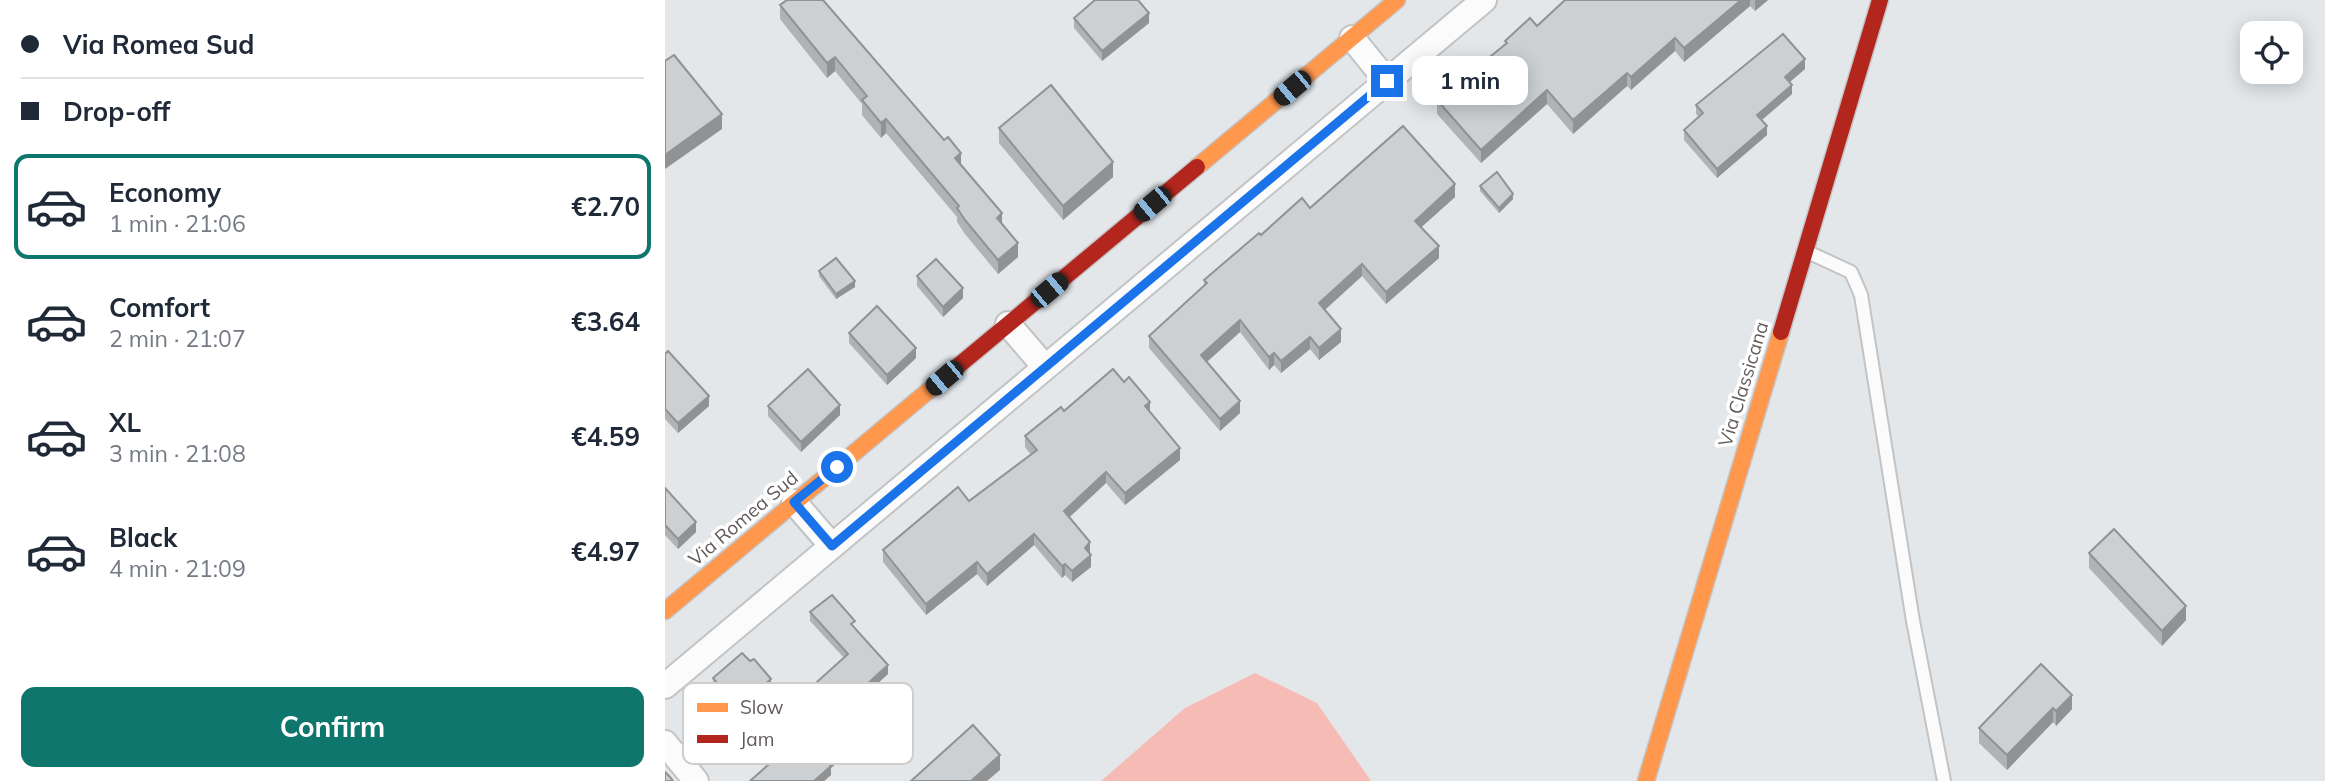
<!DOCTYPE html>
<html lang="en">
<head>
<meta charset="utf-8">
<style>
  body { margin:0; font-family:Mulish,sans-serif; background:#f2f2f3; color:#1f2937; height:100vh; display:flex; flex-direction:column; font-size:26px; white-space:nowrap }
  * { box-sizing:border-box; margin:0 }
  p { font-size:23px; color:#747a83 }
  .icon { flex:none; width:38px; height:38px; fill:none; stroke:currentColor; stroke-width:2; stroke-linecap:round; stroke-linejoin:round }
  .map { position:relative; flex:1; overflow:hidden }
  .drawer { display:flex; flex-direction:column; background:#fff; width:665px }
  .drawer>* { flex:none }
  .banner { display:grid; align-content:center; height:154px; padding:0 21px; background:#fff }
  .tools { position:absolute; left:1575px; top:21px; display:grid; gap:14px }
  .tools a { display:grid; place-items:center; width:63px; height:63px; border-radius:14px; background:#fff; box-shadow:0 4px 18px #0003; font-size:35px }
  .end { position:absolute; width:32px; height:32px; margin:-16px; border:9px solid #1a73e8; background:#fff; box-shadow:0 0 0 4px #fff }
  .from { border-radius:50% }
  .bubble { position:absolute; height:49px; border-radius:14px; background:#fff; box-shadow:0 4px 18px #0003; font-size:23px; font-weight:700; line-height:49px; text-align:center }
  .car { position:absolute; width:21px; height:42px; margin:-21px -10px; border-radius:9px; box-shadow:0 0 5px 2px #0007; background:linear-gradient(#222 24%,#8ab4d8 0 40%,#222 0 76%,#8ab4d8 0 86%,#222 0) }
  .banner b { display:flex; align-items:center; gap:24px; height:66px; font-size:26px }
  .banner b+b { border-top:2px solid #e0e1e3 }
  .banner i { width:18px; height:18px; background:#1f2937 }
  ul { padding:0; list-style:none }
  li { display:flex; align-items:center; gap:21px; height:105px; margin:0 14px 10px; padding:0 7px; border:4px solid transparent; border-radius:14px }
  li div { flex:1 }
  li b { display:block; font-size:26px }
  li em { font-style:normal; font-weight:700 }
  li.selected { border-color:#0f766e }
  li>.icon { width:63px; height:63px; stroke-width:1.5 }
  .action { display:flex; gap:14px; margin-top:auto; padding:14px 21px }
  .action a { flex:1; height:80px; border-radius:14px; background:#0f766e; color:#fff; font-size:28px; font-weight:700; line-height:80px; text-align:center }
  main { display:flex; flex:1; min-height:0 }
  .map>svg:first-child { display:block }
</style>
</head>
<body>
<main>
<section class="drawer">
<div class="banner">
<b><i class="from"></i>Via Romea Sud</b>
<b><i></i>Drop-off</b>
</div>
<ul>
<li class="selected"><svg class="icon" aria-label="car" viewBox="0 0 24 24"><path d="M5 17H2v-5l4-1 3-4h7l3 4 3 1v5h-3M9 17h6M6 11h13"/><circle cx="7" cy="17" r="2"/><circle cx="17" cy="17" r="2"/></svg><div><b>Economy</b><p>1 min · 21:06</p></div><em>€2.70</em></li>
<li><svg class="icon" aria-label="car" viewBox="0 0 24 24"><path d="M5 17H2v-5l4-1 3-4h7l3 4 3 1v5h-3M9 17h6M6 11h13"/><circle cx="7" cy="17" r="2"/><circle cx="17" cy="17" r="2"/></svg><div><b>Comfort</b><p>2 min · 21:07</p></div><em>€3.64</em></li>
<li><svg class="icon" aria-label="car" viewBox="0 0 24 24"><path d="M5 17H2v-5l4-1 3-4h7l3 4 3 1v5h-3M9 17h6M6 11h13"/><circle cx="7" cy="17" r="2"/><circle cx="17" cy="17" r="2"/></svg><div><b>XL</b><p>3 min · 21:08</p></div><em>€4.59</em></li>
<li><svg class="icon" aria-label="car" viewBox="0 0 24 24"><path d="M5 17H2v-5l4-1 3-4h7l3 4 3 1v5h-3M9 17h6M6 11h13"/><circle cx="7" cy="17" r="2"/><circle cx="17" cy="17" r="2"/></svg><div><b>Black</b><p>4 min · 21:09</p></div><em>€4.97</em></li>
</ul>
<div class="action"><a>Confirm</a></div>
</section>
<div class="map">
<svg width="1660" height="781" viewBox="0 0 1660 781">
  <rect width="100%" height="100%" fill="#e3e7ea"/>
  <polygon fill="#f7bbb5" points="590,673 652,703 706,781 436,781 520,708"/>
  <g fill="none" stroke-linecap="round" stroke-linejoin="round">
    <defs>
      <polyline id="lane" points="1147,254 1186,272 1196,295 1248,621 1279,781"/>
      <g id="street">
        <polyline points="687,38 722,81"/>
        <polyline points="343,324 380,367"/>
        <polyline points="129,502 167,546"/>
        <polyline points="0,686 819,0"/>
        <polyline points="0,743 31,781"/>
      </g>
      <g id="slow">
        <polyline points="532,167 732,0"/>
        <polyline points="0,611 275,381"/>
        <polyline points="981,781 1116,332"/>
      </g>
      <g id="jam">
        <polyline points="1116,332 1215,0"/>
        <polyline points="275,381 532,167"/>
      </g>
    </defs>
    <use href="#lane" stroke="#c3c3c4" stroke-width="16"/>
    <use href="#street" stroke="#c3c3c4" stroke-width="28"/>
    <use href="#slow" stroke="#c5c4c5" stroke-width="19"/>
    <use href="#jam" stroke="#c5c4c5" stroke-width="19"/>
    <use href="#lane" stroke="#fbfbfc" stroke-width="12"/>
    <use href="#street" stroke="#fbfbfc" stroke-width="24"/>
    <use href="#slow" stroke="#ff974d" stroke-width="16"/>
    <use href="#jam" stroke="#b3261e" stroke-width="16"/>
  </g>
  <g fill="#b0b3b5">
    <polygon points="900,0 1103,0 1090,11 1085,6 1019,62 1010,51 966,90 962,86 908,134 882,104 816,163 772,114 772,100 840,45 840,41 872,26"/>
    <polygon points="115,5 296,165 337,225 353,257 333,274 300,234 292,222 292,217 221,133 216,138 197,115 197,104 170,71 162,78 115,19"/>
    <polygon points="409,18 484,23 437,61 409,28"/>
    <polygon points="1140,69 1125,82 1127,94 1097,120 1102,135 1052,178 1019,140 1019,130 1034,117 1031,114 1031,105"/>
    <polygon points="334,128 448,177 398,220 334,143"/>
    <polygon points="815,186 848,199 834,213 815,191"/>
    <polygon points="790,197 756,227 774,258 721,304 697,276 660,310 676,342 654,360 645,349 616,373 609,365 604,370 575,332 542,362 575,413 555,431 484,348 484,336 539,286 539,280 596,235 645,208"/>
    <polygon points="154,271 190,287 171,299 154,276"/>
    <polygon points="252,276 298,298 278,317 252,286"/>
    <polygon points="184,333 251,358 222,385 184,343"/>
    <polygon points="0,354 44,406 13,433 0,419"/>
    <polygon points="103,406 175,415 136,452 103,416"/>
    <polygon points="399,411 485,413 515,460 460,505 441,483 405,517 425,554 426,567 407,582 400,575 397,578 369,545 322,586 312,574 261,615 218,562 218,550 304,501 366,455 360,447 360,436"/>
    <polygon points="0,488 31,532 13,549 0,535"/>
    <polygon points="1424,553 1521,620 1497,646 1424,568"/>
    <polygon points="145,612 190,629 223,674 194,700 211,728 166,768 166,775 159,781 85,781 116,753 112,749 112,739 139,717 132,709 132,700 179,658 145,621"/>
    <polygon points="1376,664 1407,709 1391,726 1388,722 1342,770 1314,743 1314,728"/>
    <polygon points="48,678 106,689 73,718 48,688"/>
  </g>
  <g fill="#909293">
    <polygon points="1076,0 1085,0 1085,6 1019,62 1019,48"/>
    <polygon points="1090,0 1103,0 1090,11"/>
    <polygon points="484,13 484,23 437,61 437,51"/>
    <polygon points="1010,38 1010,51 966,90 966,77"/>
    <polygon points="170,57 170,71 162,78 162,63"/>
    <polygon points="1140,59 1140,69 1120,86 1120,77"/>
    <polygon points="962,73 962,86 908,134 908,120"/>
    <polygon points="1127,85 1127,94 1092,124 1092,115"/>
    <polygon points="882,90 882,104 816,163 816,150"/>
    <polygon points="57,114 57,129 0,169 0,155"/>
    <polygon points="221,119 221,133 216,138 216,123"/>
    <polygon points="1102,126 1102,135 1052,178 1052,169"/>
    <polygon points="296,153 296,167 290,158"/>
    <polygon points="448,162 448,177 398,220 398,206"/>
    <polygon points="790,184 790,197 750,233 750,221"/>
    <polygon points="848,194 848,199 834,213 834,208"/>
    <polygon points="337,213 337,228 332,218"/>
    <polygon points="353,243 353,257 333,274 333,260"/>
    <polygon points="774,246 774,258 721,304 721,292"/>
    <polygon points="697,264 697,276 654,315 654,303"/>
    <polygon points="190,281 190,287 171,299 171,294"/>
    <polygon points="298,288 298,298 278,317 278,307"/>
    <polygon points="575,320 575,332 536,367 536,355"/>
    <polygon points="676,329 676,342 654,360 654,348"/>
    <polygon points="645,337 645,349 616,373 616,361"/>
    <polygon points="251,348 251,358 222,385 222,375"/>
    <polygon points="609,353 609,365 604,370 604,357"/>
    <polygon points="44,396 44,406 13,433 13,423"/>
    <polygon points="575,401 575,413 555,431 555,419"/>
    <polygon points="485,402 485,413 480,406"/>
    <polygon points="175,405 175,415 136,452 136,442"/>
    <polygon points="515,448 515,460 460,505 460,493"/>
    <polygon points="441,472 441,483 399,522 399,511"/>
    <polygon points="31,522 31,532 13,549 13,539"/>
    <polygon points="369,534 369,545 322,586 322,574"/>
    <polygon points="425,542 425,554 420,559 420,548"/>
    <polygon points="426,555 426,567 407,582 407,571"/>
    <polygon points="312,562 312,574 261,615 261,604"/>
    <polygon points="400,564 400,575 397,578 397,566"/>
    <polygon points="1521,606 1521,620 1497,646 1497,631"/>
    <polygon points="223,665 223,674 190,704 190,695"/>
    <polygon points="106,679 106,689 73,718 73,708"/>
    <polygon points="1407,695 1407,709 1391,726 1391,711"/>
    <polygon points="1388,708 1388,722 1342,770 1342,755"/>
    <polygon points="211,719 211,728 166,768 166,775 159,781 149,781 162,762"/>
    <polygon points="335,755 335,770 322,781 306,781"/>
  </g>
  <g fill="#cdd0d2" stroke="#909293" stroke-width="2">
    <polygon points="122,0 158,0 279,140 283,137 296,153 290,158 337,213 332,218 353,243 333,260 300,220 292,208 294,206 221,119 216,123 197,100 202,96 170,57 162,63 115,5"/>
    <polygon points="430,0 473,0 484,13 437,51 409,18"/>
    <polygon points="900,0 1076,0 1019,48 1010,38 966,77 962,73 908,120 882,90 816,150 772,100 842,43 840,41 865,18 872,26"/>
    <polygon points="1118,34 1140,59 1120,77 1127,85 1092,115 1102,126 1052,169 1019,130 1038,113 1031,105"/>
    <polygon points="9,55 57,114 0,155 0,61"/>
    <polygon points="386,85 448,162 398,206 334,128"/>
    <polygon points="738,126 790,184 750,221 774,246 721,292 697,264 654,303 676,329 654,348 645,337 616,361 609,353 604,357 575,320 536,355 575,401 555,419 484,336 542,283 539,280 594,233 596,235 637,198 645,208"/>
    <polygon points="832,172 848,194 834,208 815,186"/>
    <polygon points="171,258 190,281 171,294 154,271"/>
    <polygon points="271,259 298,288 278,307 252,276"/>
    <polygon points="212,306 251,348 222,375 184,333"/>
    <polygon points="3,351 44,396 13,423 0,409 0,354"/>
    <polygon points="143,369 175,405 136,442 103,406"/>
    <polygon points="448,369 459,382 464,377 485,402 480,406 515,448 460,493 441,472 399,511 425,542 420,548 426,555 407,571 400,564 397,566 369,534 322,574 312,562 261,604 218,550 293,487 304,501 372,450 360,436 396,407 399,411"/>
    <polygon points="0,488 31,522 13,539 0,525"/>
    <polygon points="1449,529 1521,606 1497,631 1424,553"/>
    <polygon points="167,595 190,621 186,624 223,665 190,695 211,719 162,762 166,766 149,781 85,781 121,749 112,739 143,712 132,700 183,654 145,612"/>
    <polygon points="77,653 85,661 89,659 106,679 73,708 48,678"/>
    <polygon points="1376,664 1407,695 1391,711 1388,708 1342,755 1314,728"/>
    <polygon points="308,725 335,755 306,781 246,781"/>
    <polygon points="0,772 5,777 8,781 0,781"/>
  </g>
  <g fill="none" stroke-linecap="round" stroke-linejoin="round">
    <polyline stroke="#1a73e8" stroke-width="9" points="172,467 129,502 167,546 722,81"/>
  </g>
  <g text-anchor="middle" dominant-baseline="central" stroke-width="7" stroke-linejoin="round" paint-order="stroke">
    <g font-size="19" fill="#635b59" stroke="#fff">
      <text transform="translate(1078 384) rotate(-73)">Via Classicana</text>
      <text transform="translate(78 518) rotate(-40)">Via Romea Sud</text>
    </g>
  </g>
  <rect x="18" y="683" width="230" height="81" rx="10" fill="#fff" stroke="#d0cecd" stroke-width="2"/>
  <rect x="32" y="703" width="31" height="9" fill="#ff974d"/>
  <rect x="32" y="735" width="31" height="8" fill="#b3261e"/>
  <g font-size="19" fill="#635b59">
    <text x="75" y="714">Slow</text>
    <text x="75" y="746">Jam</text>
  </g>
</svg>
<div class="tools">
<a><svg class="icon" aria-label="locate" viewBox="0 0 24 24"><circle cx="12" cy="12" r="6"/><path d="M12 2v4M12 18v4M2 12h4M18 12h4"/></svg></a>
</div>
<i class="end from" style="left:172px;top:467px"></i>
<i class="end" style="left:722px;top:81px"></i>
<div class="bubble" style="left:747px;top:56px;width:116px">1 min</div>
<i class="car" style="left:627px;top:88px;rotate:230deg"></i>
<i class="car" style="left:487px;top:204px;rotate:230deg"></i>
<i class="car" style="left:384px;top:290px;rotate:50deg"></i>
<i class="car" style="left:279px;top:378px;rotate:230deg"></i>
</div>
</main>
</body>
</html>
